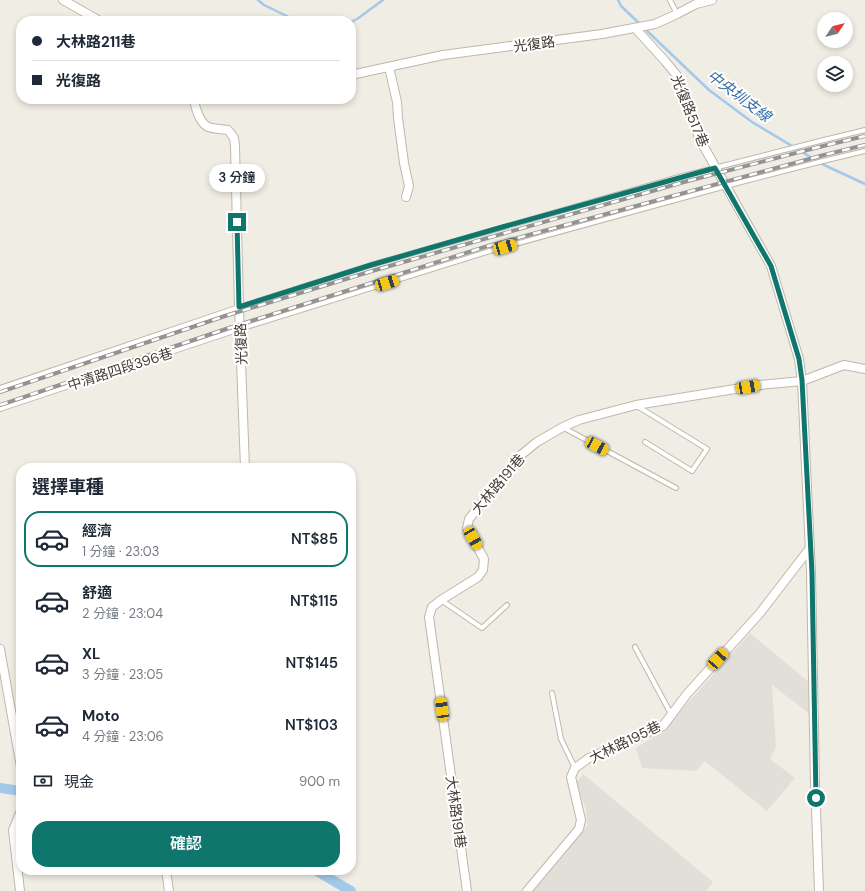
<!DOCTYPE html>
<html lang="zh-TW">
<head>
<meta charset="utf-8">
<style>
  body { margin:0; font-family:"DM Sans","Noto Sans TC",sans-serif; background:#f2f2f3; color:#1f2937; height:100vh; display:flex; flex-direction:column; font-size:15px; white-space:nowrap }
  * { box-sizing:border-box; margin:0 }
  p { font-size:13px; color:#747a83 }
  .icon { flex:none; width:22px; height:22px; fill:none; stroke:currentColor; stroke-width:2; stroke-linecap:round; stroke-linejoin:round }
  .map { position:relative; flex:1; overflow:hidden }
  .side { position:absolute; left:16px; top:463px; width:340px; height:412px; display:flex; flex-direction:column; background:#fff; border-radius:16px; box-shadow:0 2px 6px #0003 }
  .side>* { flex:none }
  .guide { position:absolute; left:16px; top:16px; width:340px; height:88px; border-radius:16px; box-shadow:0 2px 6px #0003; display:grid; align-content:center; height:88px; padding:0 16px; background:#fff }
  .needle { width:26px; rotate:55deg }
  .controls { position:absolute; left:817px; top:12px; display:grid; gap:8px }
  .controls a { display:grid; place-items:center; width:36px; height:36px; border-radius:50%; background:#fff; box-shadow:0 2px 6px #0003; font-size:20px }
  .end { position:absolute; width:18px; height:18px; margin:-9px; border:5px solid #0f766e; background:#fff; box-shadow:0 0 0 2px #fff }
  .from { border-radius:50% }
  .bubble { position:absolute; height:28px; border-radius:14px; background:#fff; box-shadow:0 2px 6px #0003; font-size:13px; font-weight:600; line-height:28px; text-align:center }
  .car { position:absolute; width:12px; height:24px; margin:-12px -6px; border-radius:5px; box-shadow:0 0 3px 1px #0007; background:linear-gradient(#f5c518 24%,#345 0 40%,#f5c518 0 76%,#345 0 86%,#f5c518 0) }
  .guide b { display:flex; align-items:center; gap:14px; height:38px; font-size:15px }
  .guide b+b { border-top:1px solid #e0e1e3 }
  .guide i { width:10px; height:10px; background:#1f2937 }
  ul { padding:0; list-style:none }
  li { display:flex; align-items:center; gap:12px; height:56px; margin:0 8px 6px; padding:0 8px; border:2px solid transparent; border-radius:16px }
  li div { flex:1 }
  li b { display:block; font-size:15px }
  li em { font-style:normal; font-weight:600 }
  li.current { border-color:#0f766e }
  li>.icon { width:36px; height:36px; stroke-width:1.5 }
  h2 { padding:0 16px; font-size:18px; line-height:48px }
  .pay { display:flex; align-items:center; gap:10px; height:44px; padding:0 16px; font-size:15px }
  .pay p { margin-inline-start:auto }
  .button { display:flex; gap:8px; margin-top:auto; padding:8px 16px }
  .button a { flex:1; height:46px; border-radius:16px; background:#0f766e; color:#fff; font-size:16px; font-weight:600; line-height:46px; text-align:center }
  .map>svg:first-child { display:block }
</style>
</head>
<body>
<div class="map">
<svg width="865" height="891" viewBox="0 0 865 891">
  <rect width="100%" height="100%" fill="#f0ede4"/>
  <g fill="#e2dfd9">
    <polygon points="750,633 811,684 811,715 772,685 776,747 770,759 795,778 767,811 705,761 696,771 642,768 636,748 663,731"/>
    <polygon points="583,774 713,882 706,891 533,891 587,826 586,808 577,789 577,782"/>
  </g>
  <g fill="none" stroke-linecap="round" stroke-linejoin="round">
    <g stroke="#a3c9ea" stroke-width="2.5">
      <polyline points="258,0 264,5 297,21"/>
      <polyline points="618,0 621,6 641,25"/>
      <polyline points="351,22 357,19 383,0"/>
      <polyline points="645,29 709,90 752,122 822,164 865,184"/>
    </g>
    <g stroke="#a3c9ea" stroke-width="10">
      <polyline points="0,788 21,791"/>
      <polyline points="315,870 351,891"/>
    </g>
    <defs>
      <g id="lane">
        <polyline points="670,0 677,14"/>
        <polyline points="0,388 239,307 371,265 679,177 820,141 865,130"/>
        <polyline points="637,406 707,449 692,471 645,442"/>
        <polyline points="0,409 240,329 490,251 726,186 823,161 865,151"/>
        <polyline points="564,428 676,488"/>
        <polyline points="441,600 482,628 507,605"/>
        <polyline points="635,647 671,714"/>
        <polyline points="552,693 561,739 575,768"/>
      </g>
      <g id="street">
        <polyline points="63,0 100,21"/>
        <polyline points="635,28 665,61 679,78 699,138 771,266 799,359 802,381 811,573 815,783 819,891"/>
        <polyline points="389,67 397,102 398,118 404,163 409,186 406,197"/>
        <polyline points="351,75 443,55 602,34 655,24 677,14 696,4 712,0"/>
        <path d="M 194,99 C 195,108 200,123 208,127 C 214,129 221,129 228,130 L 234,138 L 235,146 L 239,307 L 245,468"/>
        <polyline points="0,649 21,767"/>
        <polyline points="166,870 169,891"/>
        <polyline points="20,891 13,830 21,811"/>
        <polyline points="467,891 429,617 432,607 441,600 478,577 483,570 484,559 467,528 469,519 521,455 537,442 563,427 579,420 636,405 760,385 802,381 844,365 865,369"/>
        <polyline points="527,891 579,829 581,820 571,777 575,768 589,758 663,726 687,694 760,613 810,548"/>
      </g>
    </defs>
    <use href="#lane" stroke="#beb8aa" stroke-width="6"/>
    <use href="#street" stroke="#beb8aa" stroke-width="10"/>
    <use href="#lane" stroke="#fff" stroke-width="4"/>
    <use href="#street" stroke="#fff" stroke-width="8"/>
    <defs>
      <g id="rail">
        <polyline points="0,392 225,316 372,271 684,182 819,147 865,136"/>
        <polyline points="0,405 229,328 488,246 824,155 865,145"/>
      </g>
    </defs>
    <use href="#rail" stroke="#939393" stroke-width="4"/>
    <use href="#rail" stroke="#fff" stroke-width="2.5" stroke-dasharray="8" stroke-linecap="butt"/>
  </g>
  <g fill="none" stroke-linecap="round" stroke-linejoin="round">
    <polyline stroke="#0f766e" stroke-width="5" points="237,222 239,307 371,265 499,228 715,168 771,266 799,359 802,380 812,573 816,798"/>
  </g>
  <g text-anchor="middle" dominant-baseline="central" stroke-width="4" stroke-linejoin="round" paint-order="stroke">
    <g font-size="14" fill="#423d34" stroke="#fff">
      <text transform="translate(534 44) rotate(-8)">光復路</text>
      <text transform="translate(690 111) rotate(68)">光復路517巷</text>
      <text transform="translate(241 344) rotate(-92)">光復路</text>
      <text transform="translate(120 369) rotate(-18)">中清路四段396巷</text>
      <text transform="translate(498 484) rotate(-50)">大林路191巷</text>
      <text transform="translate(625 742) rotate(-26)">大林路195巷</text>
      <text transform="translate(456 812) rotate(82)">大林路191巷</text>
    </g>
    <g font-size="15" font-style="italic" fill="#366fa5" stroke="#fff">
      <text transform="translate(739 96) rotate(37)">中央圳支線</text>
    </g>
  </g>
</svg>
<div class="controls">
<a><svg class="needle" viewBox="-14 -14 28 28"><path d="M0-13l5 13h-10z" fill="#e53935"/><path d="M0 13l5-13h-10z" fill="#747a83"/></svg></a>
<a><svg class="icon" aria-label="layers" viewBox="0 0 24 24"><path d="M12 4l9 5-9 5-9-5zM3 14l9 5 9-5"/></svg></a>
</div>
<i class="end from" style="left:816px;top:798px"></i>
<i class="end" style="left:237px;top:222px"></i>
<div class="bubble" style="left:209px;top:164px;width:56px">3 分鐘</div>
<i class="car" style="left:505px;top:247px;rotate:74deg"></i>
<i class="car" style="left:387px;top:283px;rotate:73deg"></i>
<i class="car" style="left:748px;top:387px;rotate:80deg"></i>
<i class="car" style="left:597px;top:446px;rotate:118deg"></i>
<i class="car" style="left:473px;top:538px;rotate:150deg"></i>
<i class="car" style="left:718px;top:659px;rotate:42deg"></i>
<i class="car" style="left:442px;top:709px;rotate:352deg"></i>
<div class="guide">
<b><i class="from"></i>大林路211巷</b>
<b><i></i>光復路</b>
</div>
<section class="side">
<h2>選擇車種</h2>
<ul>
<li class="current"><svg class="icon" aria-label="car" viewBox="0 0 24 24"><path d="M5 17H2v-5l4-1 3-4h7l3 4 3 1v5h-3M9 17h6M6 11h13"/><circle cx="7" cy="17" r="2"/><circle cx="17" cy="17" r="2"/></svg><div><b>經濟</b><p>1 分鐘 · 23:03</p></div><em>NT$85</em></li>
<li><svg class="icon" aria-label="car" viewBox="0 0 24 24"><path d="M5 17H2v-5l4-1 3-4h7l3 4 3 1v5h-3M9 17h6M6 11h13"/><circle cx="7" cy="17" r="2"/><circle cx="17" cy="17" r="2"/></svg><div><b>舒適</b><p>2 分鐘 · 23:04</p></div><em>NT$115</em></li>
<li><svg class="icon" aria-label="car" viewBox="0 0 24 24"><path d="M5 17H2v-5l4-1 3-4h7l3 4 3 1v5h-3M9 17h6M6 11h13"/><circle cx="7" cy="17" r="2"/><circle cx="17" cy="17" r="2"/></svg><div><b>XL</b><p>3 分鐘 · 23:05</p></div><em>NT$145</em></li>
<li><svg class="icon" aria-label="car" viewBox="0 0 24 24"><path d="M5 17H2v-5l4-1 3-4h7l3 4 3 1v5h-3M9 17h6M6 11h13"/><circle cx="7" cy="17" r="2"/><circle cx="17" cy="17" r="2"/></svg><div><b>Moto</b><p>4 分鐘 · 23:06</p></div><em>NT$103</em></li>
</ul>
<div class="pay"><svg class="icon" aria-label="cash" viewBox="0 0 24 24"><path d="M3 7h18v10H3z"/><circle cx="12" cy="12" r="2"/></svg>現金<p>900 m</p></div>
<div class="button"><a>確認</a></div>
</section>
</div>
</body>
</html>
